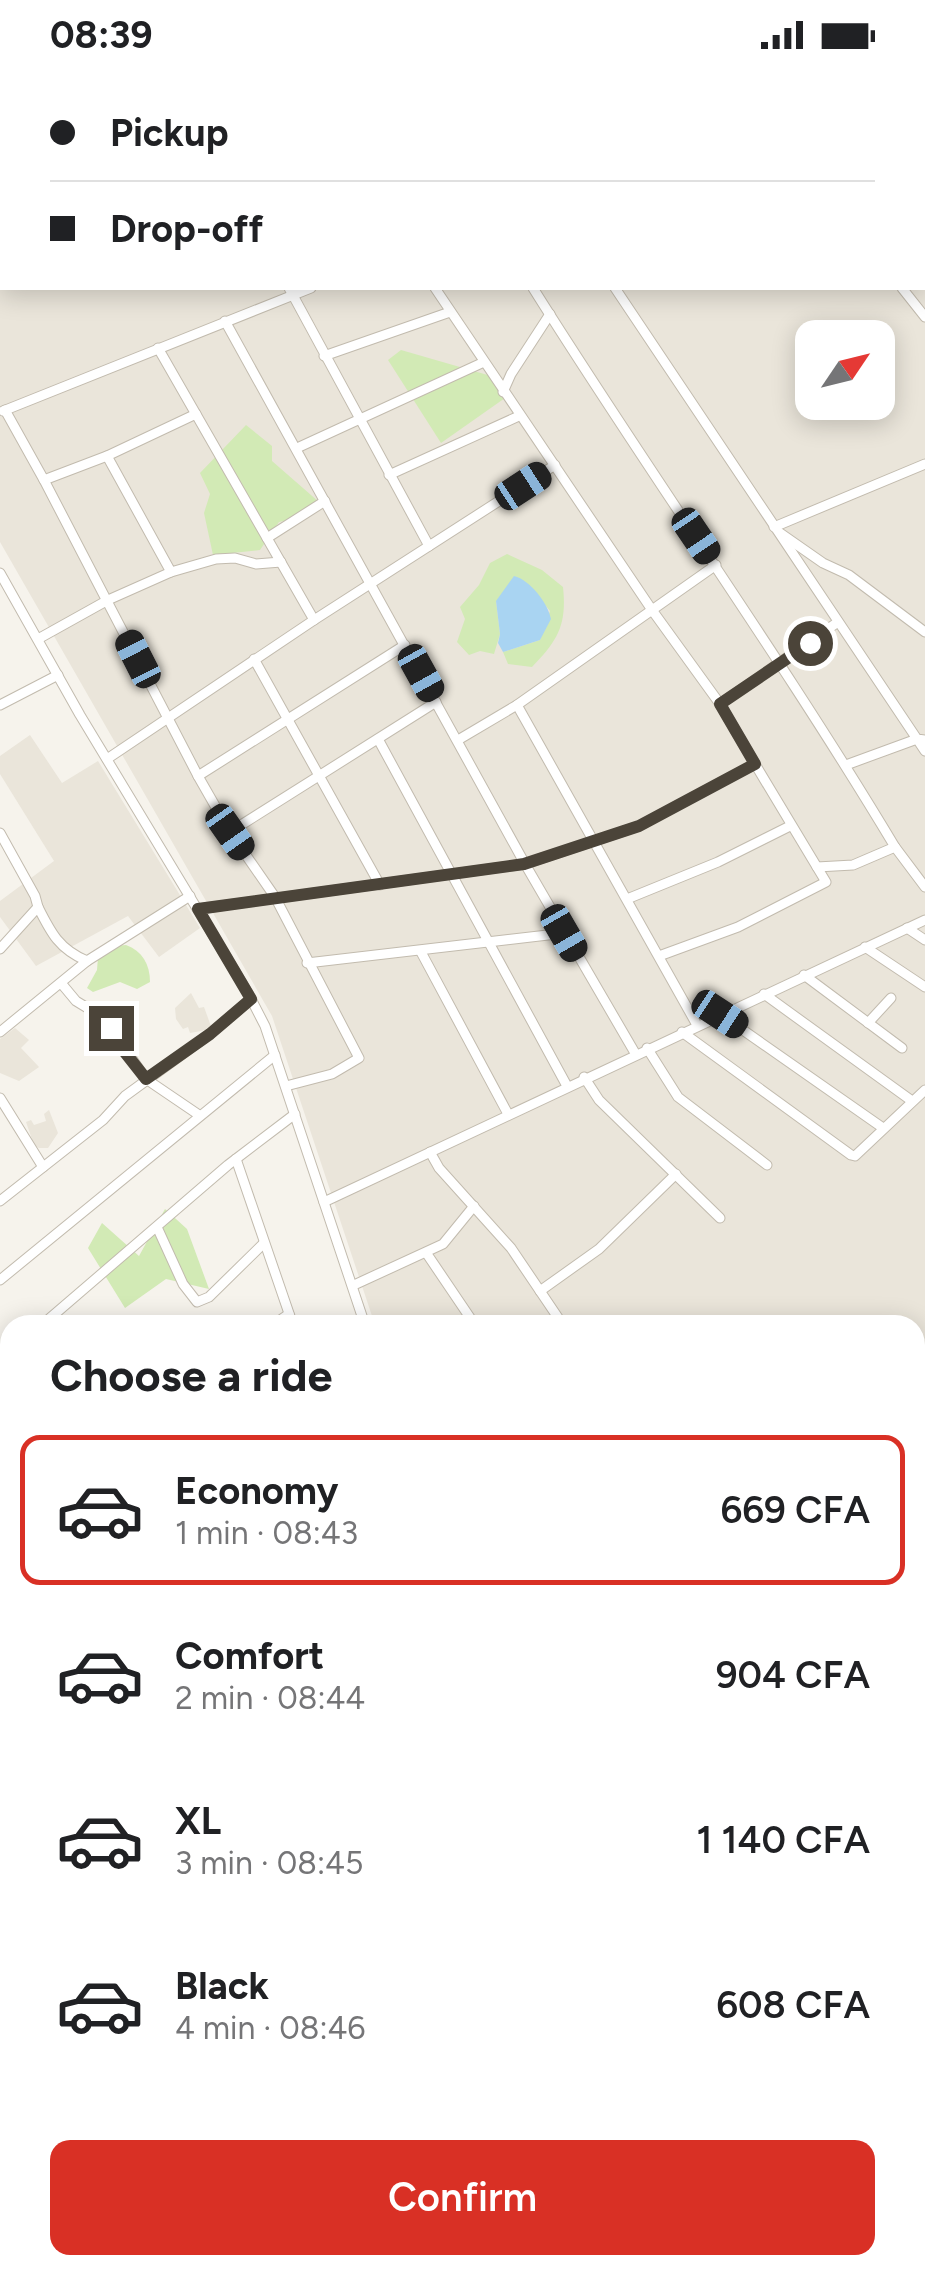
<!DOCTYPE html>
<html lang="en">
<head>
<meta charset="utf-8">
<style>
  body { margin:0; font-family:Figtree,sans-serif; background:#f2f2f2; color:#202124; height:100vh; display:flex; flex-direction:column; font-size:38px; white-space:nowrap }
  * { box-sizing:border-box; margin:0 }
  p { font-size:32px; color:#757577 }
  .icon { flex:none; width:55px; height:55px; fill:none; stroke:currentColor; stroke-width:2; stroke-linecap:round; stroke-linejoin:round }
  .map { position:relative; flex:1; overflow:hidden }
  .panel { position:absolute; left:0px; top:1245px; width:925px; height:960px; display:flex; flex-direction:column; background:#fff; border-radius:30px 30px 0 0; box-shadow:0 5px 25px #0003 }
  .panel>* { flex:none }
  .top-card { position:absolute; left:0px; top:0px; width:925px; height:220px; box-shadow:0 5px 25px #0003; display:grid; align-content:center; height:220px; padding:0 50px; background:#fff }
  .needle { width:65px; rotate:55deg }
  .controls { position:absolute; left:795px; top:250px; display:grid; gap:20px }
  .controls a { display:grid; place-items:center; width:100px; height:100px; border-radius:20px; background:#fff; box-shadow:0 5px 25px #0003; font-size:50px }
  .end { position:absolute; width:45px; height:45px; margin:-22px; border:12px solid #4b4439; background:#fff; box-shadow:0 0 0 5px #fff }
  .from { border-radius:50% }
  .car { position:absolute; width:30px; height:60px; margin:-30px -15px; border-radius:12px; box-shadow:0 0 8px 2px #0007; background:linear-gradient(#222 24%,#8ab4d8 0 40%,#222 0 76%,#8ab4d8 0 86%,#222 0) }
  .top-card b { display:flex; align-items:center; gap:35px; height:95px; font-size:38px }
  .top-card b+b { border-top:2px solid #e0e0e0 }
  .top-card i { width:25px; height:25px; background:#202124 }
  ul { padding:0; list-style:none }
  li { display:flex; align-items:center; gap:30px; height:150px; margin:0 20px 15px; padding:0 30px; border:5px solid transparent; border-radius:20px }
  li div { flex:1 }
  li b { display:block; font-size:38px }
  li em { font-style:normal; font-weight:600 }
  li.active { border-color:#d93025 }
  li>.icon { width:90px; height:90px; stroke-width:1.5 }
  h2 { padding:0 50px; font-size:45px; line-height:120px }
  .primary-button { display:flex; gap:20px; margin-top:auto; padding:20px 50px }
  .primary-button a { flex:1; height:115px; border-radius:20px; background:#d93025; color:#fff; font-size:40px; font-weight:600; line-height:115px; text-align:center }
  .status { display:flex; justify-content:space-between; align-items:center; height:70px; padding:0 50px; background:#fff; direction:ltr }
  .status svg { height:28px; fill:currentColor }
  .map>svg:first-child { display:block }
</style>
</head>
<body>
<div class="status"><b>08:39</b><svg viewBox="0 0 49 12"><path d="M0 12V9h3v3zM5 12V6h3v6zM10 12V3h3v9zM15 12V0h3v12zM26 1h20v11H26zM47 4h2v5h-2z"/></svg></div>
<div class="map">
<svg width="925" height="2205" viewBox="0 0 925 2205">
  <rect width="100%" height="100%" fill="#f6f3ec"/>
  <g fill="#eae5da" fill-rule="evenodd">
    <path d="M 0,0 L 925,0 L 925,1346 L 915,1345 L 915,1255 L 375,1255 L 272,946 L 0,472 ZM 2,2 L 922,2 L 922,218 L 2,218 ZM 812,268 L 878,268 L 878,332 L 812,332 Z"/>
    <polygon points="30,665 62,713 98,691 200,858 159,887 128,846 36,896 0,847 0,831 54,791 0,704 0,686"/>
    <polygon points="191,923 199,938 204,937 212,959 190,963 188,957 183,959 176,949 175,938"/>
    <polygon points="15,958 29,970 21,978 39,997 19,1011 0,1003 0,969"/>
    <polygon points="49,1040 58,1063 48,1078 39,1078 34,1075 26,1052 31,1050 34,1055 46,1051 44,1044"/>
    <polygon points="0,1682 10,1688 10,1798 0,1796"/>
  </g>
  <g fill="#d2eab5">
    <polygon points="401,280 498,308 512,323 441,373 388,290"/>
    <polygon points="246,355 272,376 272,391 319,432 298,448 279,452 260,480 213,485 204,443 210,424 200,403"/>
    <path d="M 507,484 L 542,500 L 563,517 C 567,555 558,570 532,597 L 508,594 L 503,582 L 540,570 L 550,541 L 530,516 L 496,531 L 500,564 L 494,584 L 480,581 L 469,585 L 457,572 L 465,549 L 460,537 L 479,515 L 490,493 Z"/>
    <path d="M 126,875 C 142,881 150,894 150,912 L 137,919 L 120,912 L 93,922 L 87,918 L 97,900 L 98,887 L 115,876 Z"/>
    <polygon points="165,1139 187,1159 209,1219 166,1209 125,1238 88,1178 102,1153 139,1186"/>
  </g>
  <path fill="#a9d4f2" d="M 514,506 C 530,510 548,533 551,549 L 540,570 L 503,582 L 498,573 L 500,564 L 496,531 Z"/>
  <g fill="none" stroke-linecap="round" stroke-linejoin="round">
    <defs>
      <g id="minor">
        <polyline points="102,0 105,2"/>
        <polyline points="76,2 79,0"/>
        <polyline points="0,80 2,77"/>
        <polyline points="0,188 2,186"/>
        <polyline points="289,218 429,476"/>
        <path d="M 533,218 C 651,406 781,587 895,777"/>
        <polyline points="615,218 917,669 925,670"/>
        <polyline points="902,218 925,247"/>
        <polyline points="225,251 525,794 635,983"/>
        <polyline points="158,278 314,550"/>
        <polyline points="324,286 450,242"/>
        <polyline points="503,322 511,304 550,244"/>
        <polyline points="5,340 44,410 107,386 171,502 216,489 235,488 256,494 281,492"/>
        <polyline points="3,341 311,218"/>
        <polyline points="297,378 484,292"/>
        <polyline points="107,386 196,344"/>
        <polyline points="389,405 519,346"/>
        <polyline points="44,410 198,706 230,762 275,827 359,988 332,1004 286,1016"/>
        <polyline points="774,457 925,394"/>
        <polyline points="780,463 823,493 849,505 925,562"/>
        <polyline points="267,468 325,431"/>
        <polyline points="0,503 80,645 248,923 265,956 365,1255"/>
        <polyline points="38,569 108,530 171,502"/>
        <polyline points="254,589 380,815"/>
        <polyline points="720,634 838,552"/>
        <polyline points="0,635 58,605"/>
        <polyline points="517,635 697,955"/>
        <polyline points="378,669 567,1016"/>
        <polyline points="458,670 517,635 716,495"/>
        <polyline points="107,689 314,550 555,395"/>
        <polyline points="846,695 917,669 925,681"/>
        <polyline points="198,706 405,575"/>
        <polyline points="230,762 436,632"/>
        <polyline points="0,763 35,826 38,837"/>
        <polyline points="817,797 853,795 895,777 925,817"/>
        <polyline points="627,829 718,792 790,756"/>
        <polyline points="198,839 525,794 639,756 755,694 720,634 652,540 435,218"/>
        <polyline points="907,858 925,870"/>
        <polyline points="865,877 925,917"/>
        <path d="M 0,879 L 38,837 C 51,863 59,879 87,891 L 190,826"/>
        <polyline points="421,882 508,1044"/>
        <polyline points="659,886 738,857 826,812 755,694"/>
        <polyline points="307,893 565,863"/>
        <polyline points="804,905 902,978"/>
        <polyline points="61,913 76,931 99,945 111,958 146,1009 199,1045"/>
        <polyline points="764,924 912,1031"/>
        <polyline points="720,944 883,1058"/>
        <polyline points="868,953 891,928"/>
        <polyline points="0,962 87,891"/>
        <polyline points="682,962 851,1085 855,1086 925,1020"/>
        <polyline points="647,978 678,1027 767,1095"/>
        <polyline points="584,1007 599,1030 720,1148"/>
        <polyline points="0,1028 43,1097"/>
        <polyline points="430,1082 439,1098 511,1178 563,1255"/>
        <polyline points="236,1089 293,1255"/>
        <polyline points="0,1131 103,1050 125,1026 210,964 251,929"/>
        <polyline points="324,1132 925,850"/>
        <polyline points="157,1157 183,1214 197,1232 209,1227 263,1174"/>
        <polyline points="427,1184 475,1255"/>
        <polyline points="0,1210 275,985"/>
        <polyline points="354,1215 443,1174 474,1136"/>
        <polyline points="540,1221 599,1179 676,1104"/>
        <polyline points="42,1255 228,1095 295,1044"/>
        <polyline points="273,1255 289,1244"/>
        <polyline points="0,1288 10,1280"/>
        <polyline points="0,1302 10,1321"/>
        <polyline points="0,1444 10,1462"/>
        <polyline points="0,1680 10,1685"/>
        <polyline points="915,1756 925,1760"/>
        <polyline points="0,2064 10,2046"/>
        <polyline points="475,2195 483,2205"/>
      </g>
    </defs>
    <use href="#minor" stroke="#c2bbae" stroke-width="11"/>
    <use href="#minor" stroke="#fff" stroke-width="9"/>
  </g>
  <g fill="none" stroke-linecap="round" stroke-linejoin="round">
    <polyline stroke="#4b4439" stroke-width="12" points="111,958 120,976 146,1009 210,964 251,929 198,839 524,794 639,756 755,694 720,634 810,573"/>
  </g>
</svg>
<div class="controls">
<a><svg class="needle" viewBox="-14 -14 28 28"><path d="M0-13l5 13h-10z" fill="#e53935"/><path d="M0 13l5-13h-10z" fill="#757577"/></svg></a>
</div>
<i class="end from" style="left:810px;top:573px"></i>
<i class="end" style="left:111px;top:958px"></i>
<i class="car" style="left:523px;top:416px;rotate:57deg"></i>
<i class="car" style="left:696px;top:466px;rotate:146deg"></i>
<i class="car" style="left:138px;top:589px;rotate:333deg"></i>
<i class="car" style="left:421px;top:603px;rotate:151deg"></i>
<i class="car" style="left:230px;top:762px;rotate:145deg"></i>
<i class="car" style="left:564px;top:863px;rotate:150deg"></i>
<i class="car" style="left:720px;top:944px;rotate:123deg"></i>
<div class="top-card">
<b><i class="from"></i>Pickup</b>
<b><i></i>Drop-off</b>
</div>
<section class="panel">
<h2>Choose a ride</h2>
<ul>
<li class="active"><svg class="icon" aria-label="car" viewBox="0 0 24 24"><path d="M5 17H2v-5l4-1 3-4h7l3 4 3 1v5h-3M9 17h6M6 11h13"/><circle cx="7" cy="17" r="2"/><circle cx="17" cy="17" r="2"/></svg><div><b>Economy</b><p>1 min · 08:43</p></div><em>669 CFA</em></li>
<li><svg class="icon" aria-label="car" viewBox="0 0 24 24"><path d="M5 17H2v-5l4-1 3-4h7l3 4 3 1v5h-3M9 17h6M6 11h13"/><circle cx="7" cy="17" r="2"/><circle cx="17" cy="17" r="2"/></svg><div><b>Comfort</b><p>2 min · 08:44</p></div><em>904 CFA</em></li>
<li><svg class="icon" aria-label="car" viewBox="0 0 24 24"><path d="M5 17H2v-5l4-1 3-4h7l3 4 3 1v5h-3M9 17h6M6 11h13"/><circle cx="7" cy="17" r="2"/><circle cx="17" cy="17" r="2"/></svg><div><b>XL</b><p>3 min · 08:45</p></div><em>1 140 CFA</em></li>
<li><svg class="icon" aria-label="car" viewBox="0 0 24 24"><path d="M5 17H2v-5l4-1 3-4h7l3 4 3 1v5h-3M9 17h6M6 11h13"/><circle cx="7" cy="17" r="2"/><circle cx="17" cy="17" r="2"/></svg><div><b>Black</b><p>4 min · 08:46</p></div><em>608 CFA</em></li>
</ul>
<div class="primary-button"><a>Confirm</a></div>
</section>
</div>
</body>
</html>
